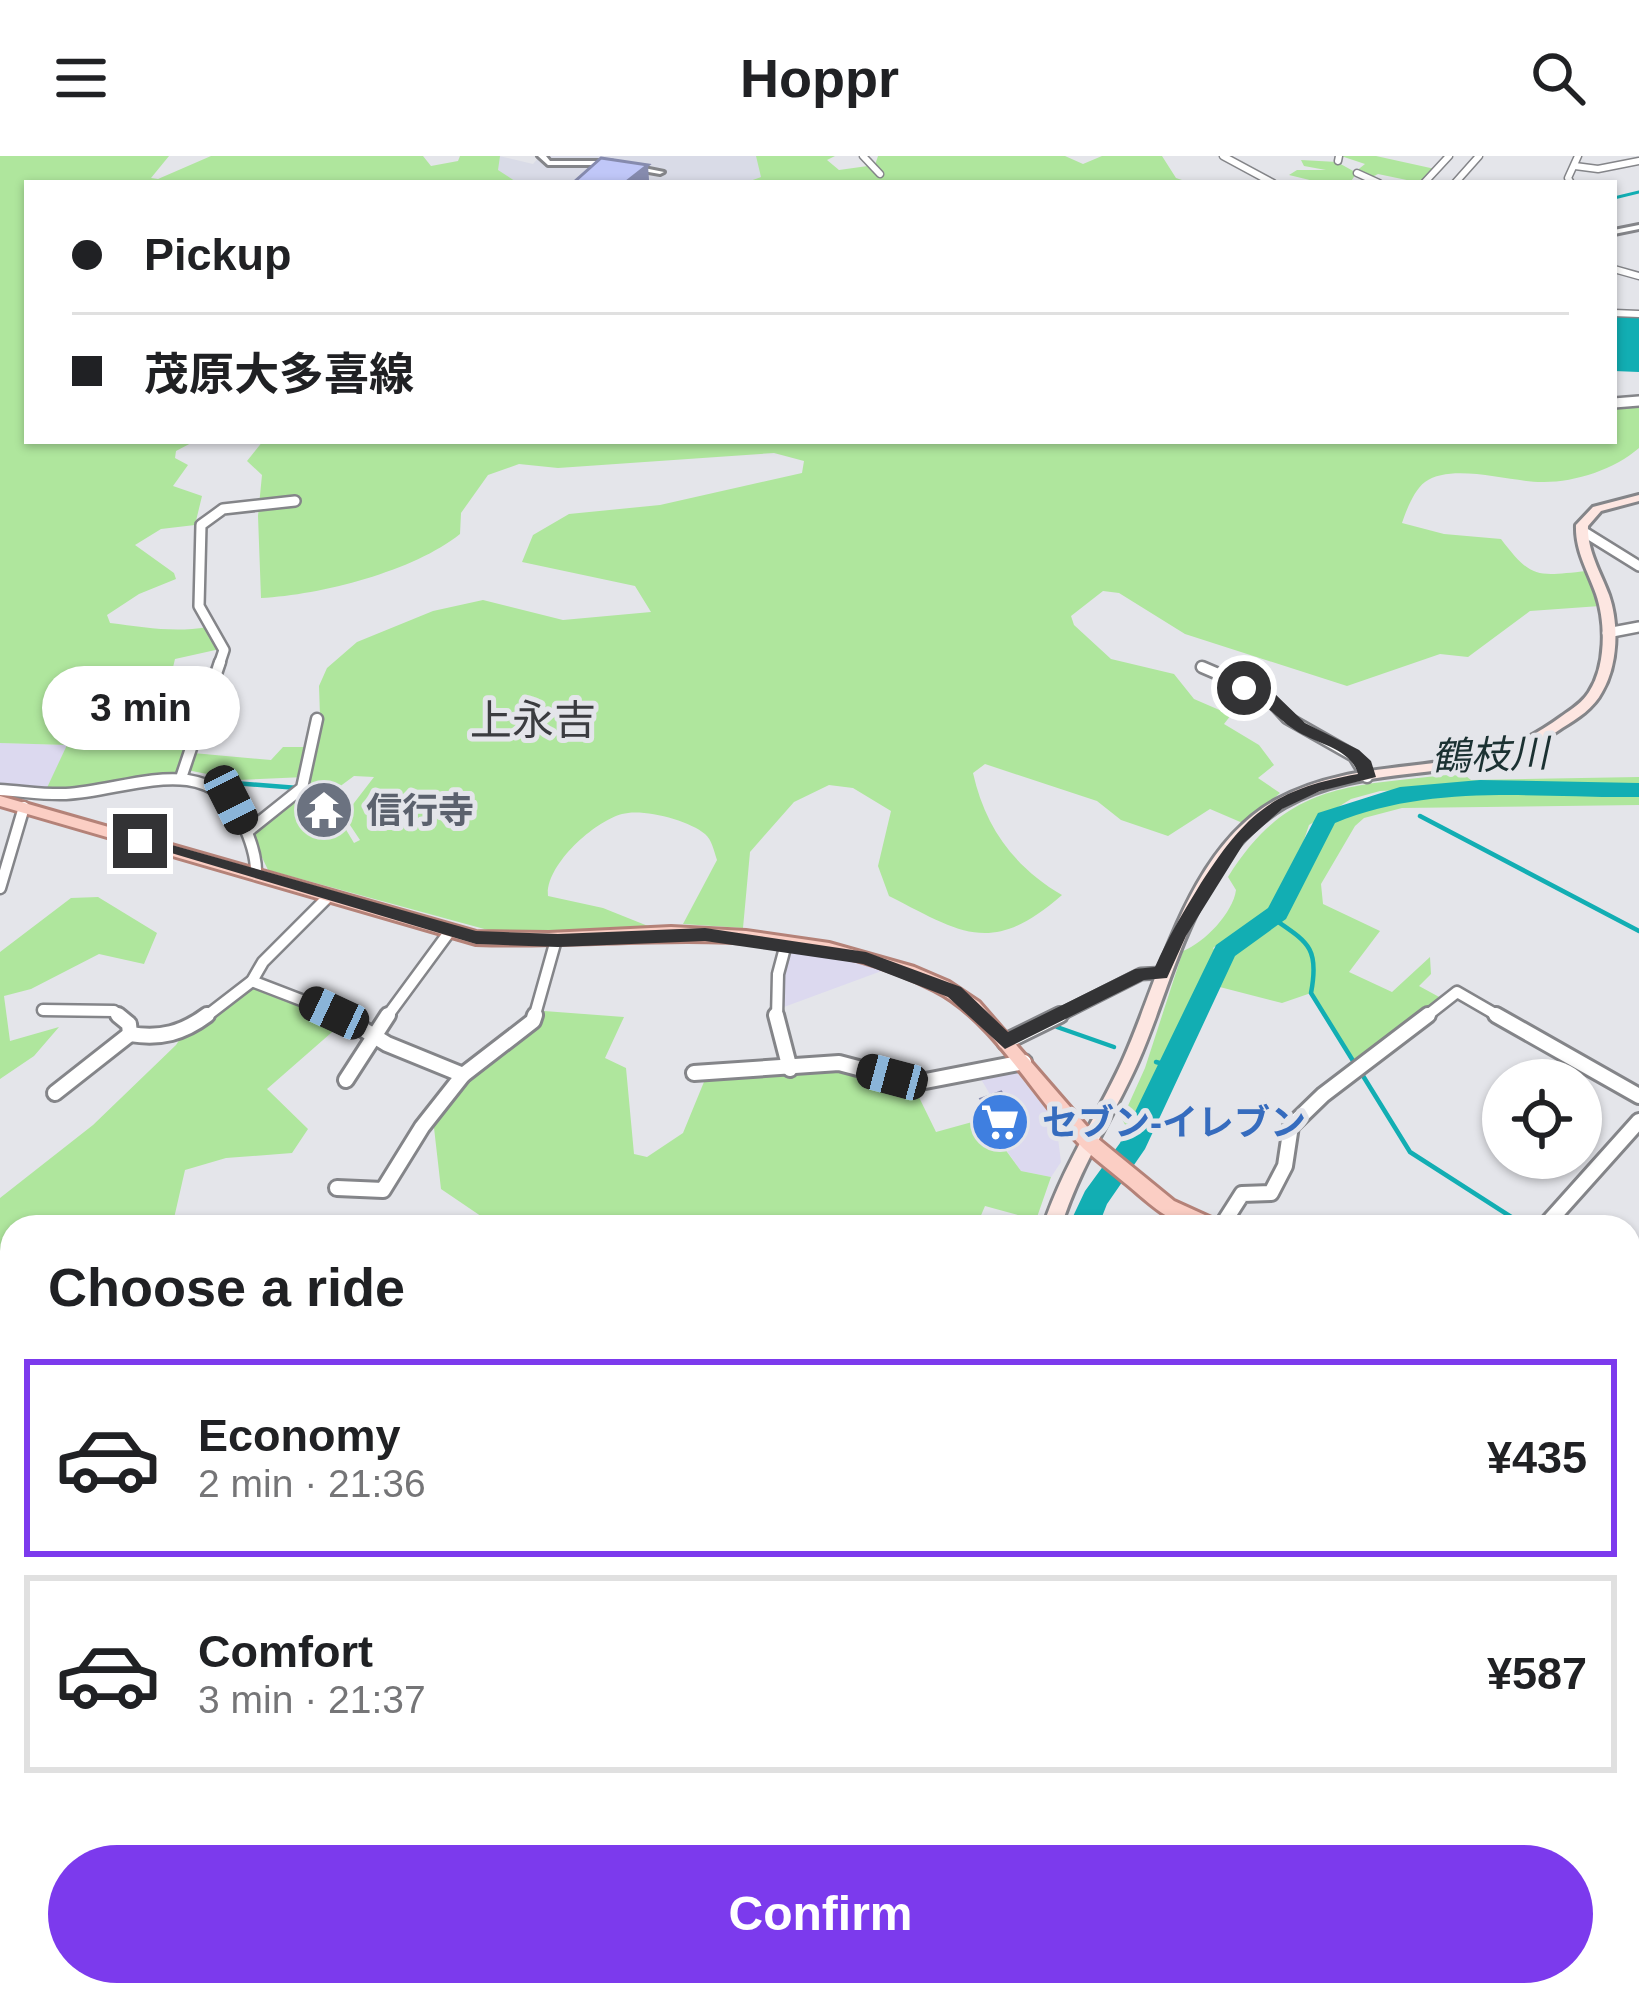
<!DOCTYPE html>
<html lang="en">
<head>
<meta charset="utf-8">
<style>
  body { margin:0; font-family:Helvetica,"Noto Sans JP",sans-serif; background:#f6f6f6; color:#202124; height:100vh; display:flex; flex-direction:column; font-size:45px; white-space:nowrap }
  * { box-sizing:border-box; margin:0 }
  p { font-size:39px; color:#757577 }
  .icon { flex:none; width:66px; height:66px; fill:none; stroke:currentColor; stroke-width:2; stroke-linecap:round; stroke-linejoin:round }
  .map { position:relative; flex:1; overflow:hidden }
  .drawer { position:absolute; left:0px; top:1059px; width:1641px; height:792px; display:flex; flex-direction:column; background:#fff; border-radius:36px 36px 0 0; box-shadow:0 3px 9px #0004 }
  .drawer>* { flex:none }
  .hud { position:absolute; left:24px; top:24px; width:1593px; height:264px; border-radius:0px; box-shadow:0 3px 9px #0004; display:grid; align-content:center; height:264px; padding:0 48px; background:#fff }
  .buttons { position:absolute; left:1482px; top:903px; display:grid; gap:24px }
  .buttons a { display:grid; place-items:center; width:120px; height:120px; border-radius:50%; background:#fff; box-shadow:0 3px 9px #0004; font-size:60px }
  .end { position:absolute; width:54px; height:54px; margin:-27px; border:15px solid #333335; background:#fff; box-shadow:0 0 0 6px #fff }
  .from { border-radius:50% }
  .bubble { position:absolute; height:84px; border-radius:42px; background:#fff; box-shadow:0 3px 9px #0004; font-size:39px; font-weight:700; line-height:84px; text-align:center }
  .car { position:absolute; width:36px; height:72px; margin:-36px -18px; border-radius:15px; box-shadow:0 0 9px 3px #0007; background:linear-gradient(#222 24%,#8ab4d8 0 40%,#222 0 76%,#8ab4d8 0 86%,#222 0) }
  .hud b { display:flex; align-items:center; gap:42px; height:114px; font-size:45px }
  .hud b+b { border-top:3px solid #e0e0e0 }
  .hud i { width:30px; height:30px; background:#202124 }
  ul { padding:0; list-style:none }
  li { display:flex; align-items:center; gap:36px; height:198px; margin:0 24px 18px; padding:0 24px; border:6px solid #e0e0e0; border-radius:0px }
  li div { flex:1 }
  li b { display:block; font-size:45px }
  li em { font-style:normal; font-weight:700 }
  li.current { border-color:#7c3aed }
  li>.icon { width:108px; height:108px; stroke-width:1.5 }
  h2 { padding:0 48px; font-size:54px; line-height:144px }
  .cta { display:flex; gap:24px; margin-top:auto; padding:24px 48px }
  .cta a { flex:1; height:138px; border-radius:72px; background:#7c3aed; color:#fff; font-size:48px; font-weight:700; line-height:138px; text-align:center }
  header { display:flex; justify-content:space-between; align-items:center; height:156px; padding:0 48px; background:#fff; font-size:54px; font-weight:700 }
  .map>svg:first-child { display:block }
</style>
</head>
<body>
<header><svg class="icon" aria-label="menu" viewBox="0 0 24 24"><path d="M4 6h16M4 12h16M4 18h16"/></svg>Hoppr<svg class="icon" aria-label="search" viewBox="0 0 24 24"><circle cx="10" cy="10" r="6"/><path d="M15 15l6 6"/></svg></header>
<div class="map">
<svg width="1639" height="1851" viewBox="0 0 1639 1851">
  <rect width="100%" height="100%" fill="#e4e5ea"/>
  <g fill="#dcd9ef">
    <polygon points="0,587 68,589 45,636 0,632"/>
    <polygon points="789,794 866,805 887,813 784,851 782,811"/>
    <polygon points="1014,913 1056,966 1061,1006 1051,1021 1021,1015 978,954 995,947 978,918"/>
  </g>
  <polygon fill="#d9dbe7" points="499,0 533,8 540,0 756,0 763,13 761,21 743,27 518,27 497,14"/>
  <g fill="#afe69d" fill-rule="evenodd">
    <path d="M 0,0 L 169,0 L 151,22 L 158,23 L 211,0 L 423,0 L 431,10 L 458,5 L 460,0 L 500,0 L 498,14 L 518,27 L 27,27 L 27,285 L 195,285 L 176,295 L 175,302 L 188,309 L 173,330 L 202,340 L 195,369 L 161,373 L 135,389 L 174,417 L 176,423 L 139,438 L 107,459 L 110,467 C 143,471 174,477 207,471 L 220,493 L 175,503 L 170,524 L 210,529 L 180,615 L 171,621 L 45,636 L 67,589 L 0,587 Z"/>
    <polygon points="756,0 835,0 827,4 839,14 875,9 878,0 1065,0 1083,8 1102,0 1162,0 1176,22 1191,27 744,27 761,21"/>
    <polygon points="1341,0 1376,0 1435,13 1421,27 1378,18 1370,22 1357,16 1350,27 1322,27 1289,19 1297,14 1326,14 1304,10 1301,4 1337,6 1355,16 1365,8"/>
    <path d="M 1639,247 L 1639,292 C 1615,313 1576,326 1544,326 C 1513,327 1453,306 1425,326 C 1414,334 1406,355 1402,367 L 1444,378 L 1501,383 C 1532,424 1537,420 1587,415 L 1600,450 L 1530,455 L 1468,501 L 1440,498 L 1347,530 L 1185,478 L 1119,437 L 1103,435 L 1071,460 L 1074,469 L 1111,503 L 1174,518 L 1194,543 L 1231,559 L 1224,568 L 1259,589 L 1274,609 L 1258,622 L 1280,637 L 1245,668 L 1210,653 L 1168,680 L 1121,664 L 1097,645 L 985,608 L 973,617 C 985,671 1014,711 1062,739 C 992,800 963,778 889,740 L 878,710 L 891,655 L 853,632 L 829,629 L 794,646 L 750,696 L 743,772 L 683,768 L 717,704 C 714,695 712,684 705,678 C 689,664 642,652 622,658 C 593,666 545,710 548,740 L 603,752 L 648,770 L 542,777 L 488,774 L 268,714 L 250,676 L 304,633 L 320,560 L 319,530 L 327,512 L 357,486 L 433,455 L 483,444 L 563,464 L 651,456 L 635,430 L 522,406 L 533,379 L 569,358 L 660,349 L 802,317 L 804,305 L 774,297 L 558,312 L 519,308 L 488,319 L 461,357 L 460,378 C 414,415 321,439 261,442 L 258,360 L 262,319 L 247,305 L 263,285 L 1614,285 L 1614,248 ZM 354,620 L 374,621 L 344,660 L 360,684 L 354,687 L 342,667 L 308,654 Z"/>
    <polygon points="283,591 307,591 305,621 237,624 187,614 193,597 271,604"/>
    <path d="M 1462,617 L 1471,624 L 1639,621 L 1639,631 L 1569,633 L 1554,627 L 1380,635 L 1351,643 L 1309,669 L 1295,711 L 1275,748 L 1213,792 L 1217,798 L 1166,908 L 1156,905 L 1165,911 L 1131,980 L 1122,963 L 1145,912 L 1183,795 C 1204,787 1233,757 1236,734 L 1228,721 C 1290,621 1357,631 1462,617 Z"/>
    <polygon points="1639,636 1639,649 1402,652 1364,662 1355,670 1321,728 1323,748 1380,775 1349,816 1392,836 1430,801 1431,818 1419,830 1441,842 1355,908 1311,837 1282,847 1212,829 1229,796 1292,743 1329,664 1343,655 1423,639"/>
    <polygon points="98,741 157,777 144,808 99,798 31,833 4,840 10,885 59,871 34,900 0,923 0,796 71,742"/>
    <polygon points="247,826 347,863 267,933 308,973 292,997 226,1002 185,1014 172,1071 12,1071 12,1286 0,1280 0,1042 93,969 176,889 190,868"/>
    <polygon points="544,855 624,861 605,902 626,912 634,998 647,1001 683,977 706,921 839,911 913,929 936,976 983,963 1021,1015 1051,1021 1036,1064 985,1050 976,1071 497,1071 441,1033 433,963 478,908 539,865"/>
    <polygon points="3,1699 12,1704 12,1839 82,1839 81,1851 0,1851"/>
    <polygon points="149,1839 320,1839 317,1851 128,1851"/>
  </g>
  <polygon fill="#12aeb3" points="1614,160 1639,161 1639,216 1614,215"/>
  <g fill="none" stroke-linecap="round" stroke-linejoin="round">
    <polyline stroke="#12aeb3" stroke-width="3" points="1614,42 1639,36"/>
    <g stroke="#12aeb3" stroke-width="4.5">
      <polyline points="208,625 298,632"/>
      <polyline points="1420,660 1639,775"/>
      <path d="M 1271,761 C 1307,786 1320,790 1311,837 L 1355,908"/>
      <polyline points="1057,871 1114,891"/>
      <polyline points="1156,906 1171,910"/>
      <polyline points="1360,915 1410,996 1527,1071"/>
      <polyline points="1629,1137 1639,1143"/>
    </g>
    <polyline stroke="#12aeb3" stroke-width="6" points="1629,1401 1639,1405"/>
    <g fill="#12aeb3" fill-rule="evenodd">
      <path d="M 1480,624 L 1639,627 L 1639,641 C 1536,642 1432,627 1335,667 L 1286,763 L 1235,800 L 1145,993 L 1107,1048 L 1098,1071 L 1068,1071 L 1085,1035 L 1120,987 L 1216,789 L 1268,752 L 1318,657 L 1400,631 Z"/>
      <polygon points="740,1839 780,1839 781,1851 741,1851"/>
    </g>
    <defs>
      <g id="minor-far4">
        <polyline points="863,0 880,18"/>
        <polyline points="1223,0 1273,27"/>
        <polyline points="1338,5 1339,0"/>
        <polyline points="1575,10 1598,13 1639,5"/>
        <polyline points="1357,17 1379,27"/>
        <polyline points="1424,27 1449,0"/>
        <polyline points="1455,27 1479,0"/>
        <polyline points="1571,27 1568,22 1578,0"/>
        <polyline points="1614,113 1639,120"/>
        <polyline points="1614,157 1639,158"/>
      </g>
      <g id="minor-far3">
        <polyline points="1614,247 1639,245"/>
        <polyline points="1581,374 1639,410"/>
        <polyline points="1607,477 1639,471"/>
        <polyline points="219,509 224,494 199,450 201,369 223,353 295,345"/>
      </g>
      <g id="minor-far2">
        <polyline points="1202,511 1265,538 1287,562 1354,600 1367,621"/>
        <polyline points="181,622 220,506"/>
        <path d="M 0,634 C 21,635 44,639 66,638 C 128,635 207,593 242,665 C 250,682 257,701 256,719"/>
        <polyline points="247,676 302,632 317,563"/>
        <polyline points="0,732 24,651"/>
        <polyline points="252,825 348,862"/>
        <polyline points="43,854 114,855 122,862"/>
        <polyline points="204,862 252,825 263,806 329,740"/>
        <polyline points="386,862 450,775"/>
        <polyline points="534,862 556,784"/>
        <polyline points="777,862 778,818 786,788"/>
        <polyline points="1054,862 1141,818 1161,817"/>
        <polyline points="1424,862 1457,836 1502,862"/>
      </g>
      <g id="minor-far1">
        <path d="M 118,859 L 129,868 L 130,878 C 161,883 183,877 207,859"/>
        <polyline points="340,859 387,888 463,919"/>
        <polyline points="776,859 790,913"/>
        <polyline points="1496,859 1639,940"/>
        <polyline points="1005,886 1060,859"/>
        <polyline points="694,917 839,907 915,927 1024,906"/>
        <polyline points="346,924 388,859"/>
        <polyline points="55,937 130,878"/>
        <polyline points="337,1032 383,1034 422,971 463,919 533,865 535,859"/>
        <polyline points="1221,1071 1242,1038 1271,1037 1285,1010 1291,970 1323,939 1428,859"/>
        <polyline points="1544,1071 1639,965"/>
      </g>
      <g id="minor">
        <polyline points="1629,1437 1639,1438"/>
        <polyline points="0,1539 12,1537"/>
        <polyline points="1629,1581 1639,1585"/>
        <polyline points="1205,1851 1207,1839"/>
      </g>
      <g id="tertiary">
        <polygon points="538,0 546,0 550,5 609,5 664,16 660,18 609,9 548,9"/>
        <polygon points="1639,69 1639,73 1614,78 1614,74"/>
      </g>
      <g id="secondary">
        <path d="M 1639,339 L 1639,345 L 1601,355 L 1588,370 C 1587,395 1600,415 1609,439 C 1619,468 1618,509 1602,536 C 1594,552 1577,563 1562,572 C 1542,586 1521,597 1497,603 C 1427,623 1350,613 1285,651 C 1197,702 1176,820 1138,906 C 1113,962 1079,1012 1061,1071 L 1043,1071 C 1062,1012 1096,962 1122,906 C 1161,820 1187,693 1276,644 C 1343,607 1418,615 1489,597 C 1516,590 1540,576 1562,560 C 1572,553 1583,546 1589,536 C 1606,510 1606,467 1596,438 C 1588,415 1575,395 1576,369 L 1593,351 Z"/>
        <polygon points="503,1839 532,1839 526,1851 497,1851"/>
      </g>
      <g id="primary">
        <path d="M 0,640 L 476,776 L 549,777 L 671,771 L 746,775 L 829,787 L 914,811 L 949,826 L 979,846 L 1097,982 L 1174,1045 L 1218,1065 L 1221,1071 C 1212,1071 1202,1073 1193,1071 C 1167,1066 1145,1043 1125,1027 C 1111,1015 1096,1004 1083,992 C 1035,944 994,864 934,834 C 788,759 630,794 476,788 L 0,650 Z"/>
        <polygon points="1629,1358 1639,1362 1639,1387 1629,1382"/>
      </g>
    </defs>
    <use href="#minor-far4" stroke="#848589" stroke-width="9"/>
    <use href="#minor-far3" stroke="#848589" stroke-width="14"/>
    <use href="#minor-far2" stroke="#848589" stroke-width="15"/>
    <use href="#minor-far1" stroke="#848589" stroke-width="20"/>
    <use href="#minor" stroke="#848589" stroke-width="22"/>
    <use href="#tertiary" stroke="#848589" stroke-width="6"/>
    <use href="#secondary" stroke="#848589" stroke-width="6"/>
    <use href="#primary" stroke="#b48278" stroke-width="6"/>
    <use href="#minor-far4" stroke="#fff" stroke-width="6"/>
    <use href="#minor-far3" stroke="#fff" stroke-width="9"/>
    <use href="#minor-far2" stroke="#fff" stroke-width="10"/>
    <use href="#minor-far1" stroke="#fff" stroke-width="14"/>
    <use href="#minor" stroke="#fff" stroke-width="16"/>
    <use href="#tertiary" fill="#fff" fill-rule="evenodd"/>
    <use href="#secondary" fill="#fde6e1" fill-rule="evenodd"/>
    <use href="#primary" fill="#fbcec4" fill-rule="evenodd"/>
  </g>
  <polygon fill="#a5abd5" points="981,943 1021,966 1020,978 1000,985 980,955"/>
  <g fill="#868bae">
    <polygon points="648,9 649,24 644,27 625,27"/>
    <polygon points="1021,966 1020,978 1000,985 1002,973"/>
  </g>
  <g fill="#c0c7f8" stroke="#868bae" stroke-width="3">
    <polygon points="601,2 648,9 625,27 573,27"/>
    <polygon points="1001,936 1021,966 1002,973 981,943"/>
  </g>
  <path fill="#333335" d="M 1239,529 L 1276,539 L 1305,567 L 1359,594 L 1371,605 L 1376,621 L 1320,635 L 1282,653 L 1244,687 L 1186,780 L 1167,822 L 1144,824 L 1005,893 L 948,841 L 863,808 L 705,785 L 558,791 L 476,788 L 131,685 L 140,680 L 476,775 L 558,778 L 705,772 L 866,796 L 961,831 L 1008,876 L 1135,813 L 1155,811 C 1168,781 1184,755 1201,727 C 1247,656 1274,633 1358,618 C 1351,592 1316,588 1295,574 C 1272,559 1267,546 1239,536 Z"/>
  <defs>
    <symbol id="temple-disc" viewBox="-11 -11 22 22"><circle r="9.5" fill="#6b7280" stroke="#e4e5ea"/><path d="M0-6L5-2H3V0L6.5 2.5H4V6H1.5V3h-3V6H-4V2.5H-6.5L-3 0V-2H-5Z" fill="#fff"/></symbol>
    <symbol id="supermarket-disc" viewBox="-11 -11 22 22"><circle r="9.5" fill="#3f7fe0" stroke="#e4e5ea"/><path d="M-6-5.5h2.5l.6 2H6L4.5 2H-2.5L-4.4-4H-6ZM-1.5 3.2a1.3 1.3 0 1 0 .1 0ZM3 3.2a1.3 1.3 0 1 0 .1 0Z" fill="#fff"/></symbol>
  </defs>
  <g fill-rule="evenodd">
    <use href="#temple-disc" x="291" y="621" width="66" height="66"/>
    <use href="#supermarket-disc" x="967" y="933" width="66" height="66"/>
  </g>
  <g text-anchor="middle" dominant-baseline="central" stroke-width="10" stroke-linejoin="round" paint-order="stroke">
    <g font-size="36" font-weight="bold" fill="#5b616d" stroke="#e4e5ea" text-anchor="start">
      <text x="366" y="654">信行寺</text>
    </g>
    <g font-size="36" font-weight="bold" fill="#366cbe" stroke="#e4e5ea" text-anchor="start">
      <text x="1042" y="966">セブン-イレブン</text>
    </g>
    <g font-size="39" font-style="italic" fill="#1b3132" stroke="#e4e5ea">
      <text transform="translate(1490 599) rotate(-2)">鶴枝川</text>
    </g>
    <g font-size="42" fill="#3b3c40" stroke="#e4e5ea">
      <text x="533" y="564">上永吉</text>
    </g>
  </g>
</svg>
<div class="buttons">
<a><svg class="icon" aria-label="locate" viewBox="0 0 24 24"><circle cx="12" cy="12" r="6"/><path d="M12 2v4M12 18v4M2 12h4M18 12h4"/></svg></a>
</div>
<i class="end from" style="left:1244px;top:532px"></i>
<i class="end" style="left:140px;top:685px"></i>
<div class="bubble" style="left:42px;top:510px;width:198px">3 min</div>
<i class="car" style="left:231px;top:644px;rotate:153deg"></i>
<i class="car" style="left:334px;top:857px;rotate:295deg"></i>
<i class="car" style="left:892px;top:921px;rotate:285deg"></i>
<div class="hud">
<b><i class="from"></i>Pickup</b>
<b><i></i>茂原大多喜線</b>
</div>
<section class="drawer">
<h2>Choose a ride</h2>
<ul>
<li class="current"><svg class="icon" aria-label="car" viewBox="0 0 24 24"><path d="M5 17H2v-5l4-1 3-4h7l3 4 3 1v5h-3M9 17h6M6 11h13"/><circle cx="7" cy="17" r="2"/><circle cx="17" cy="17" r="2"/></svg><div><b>Economy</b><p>2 min · 21:36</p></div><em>¥435</em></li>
<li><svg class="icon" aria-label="car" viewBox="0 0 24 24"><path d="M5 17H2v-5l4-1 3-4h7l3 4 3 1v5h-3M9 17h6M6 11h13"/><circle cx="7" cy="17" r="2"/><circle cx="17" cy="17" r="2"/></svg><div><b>Comfort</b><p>3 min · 21:37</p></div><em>¥587</em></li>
</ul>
<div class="cta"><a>Confirm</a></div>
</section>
</div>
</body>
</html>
